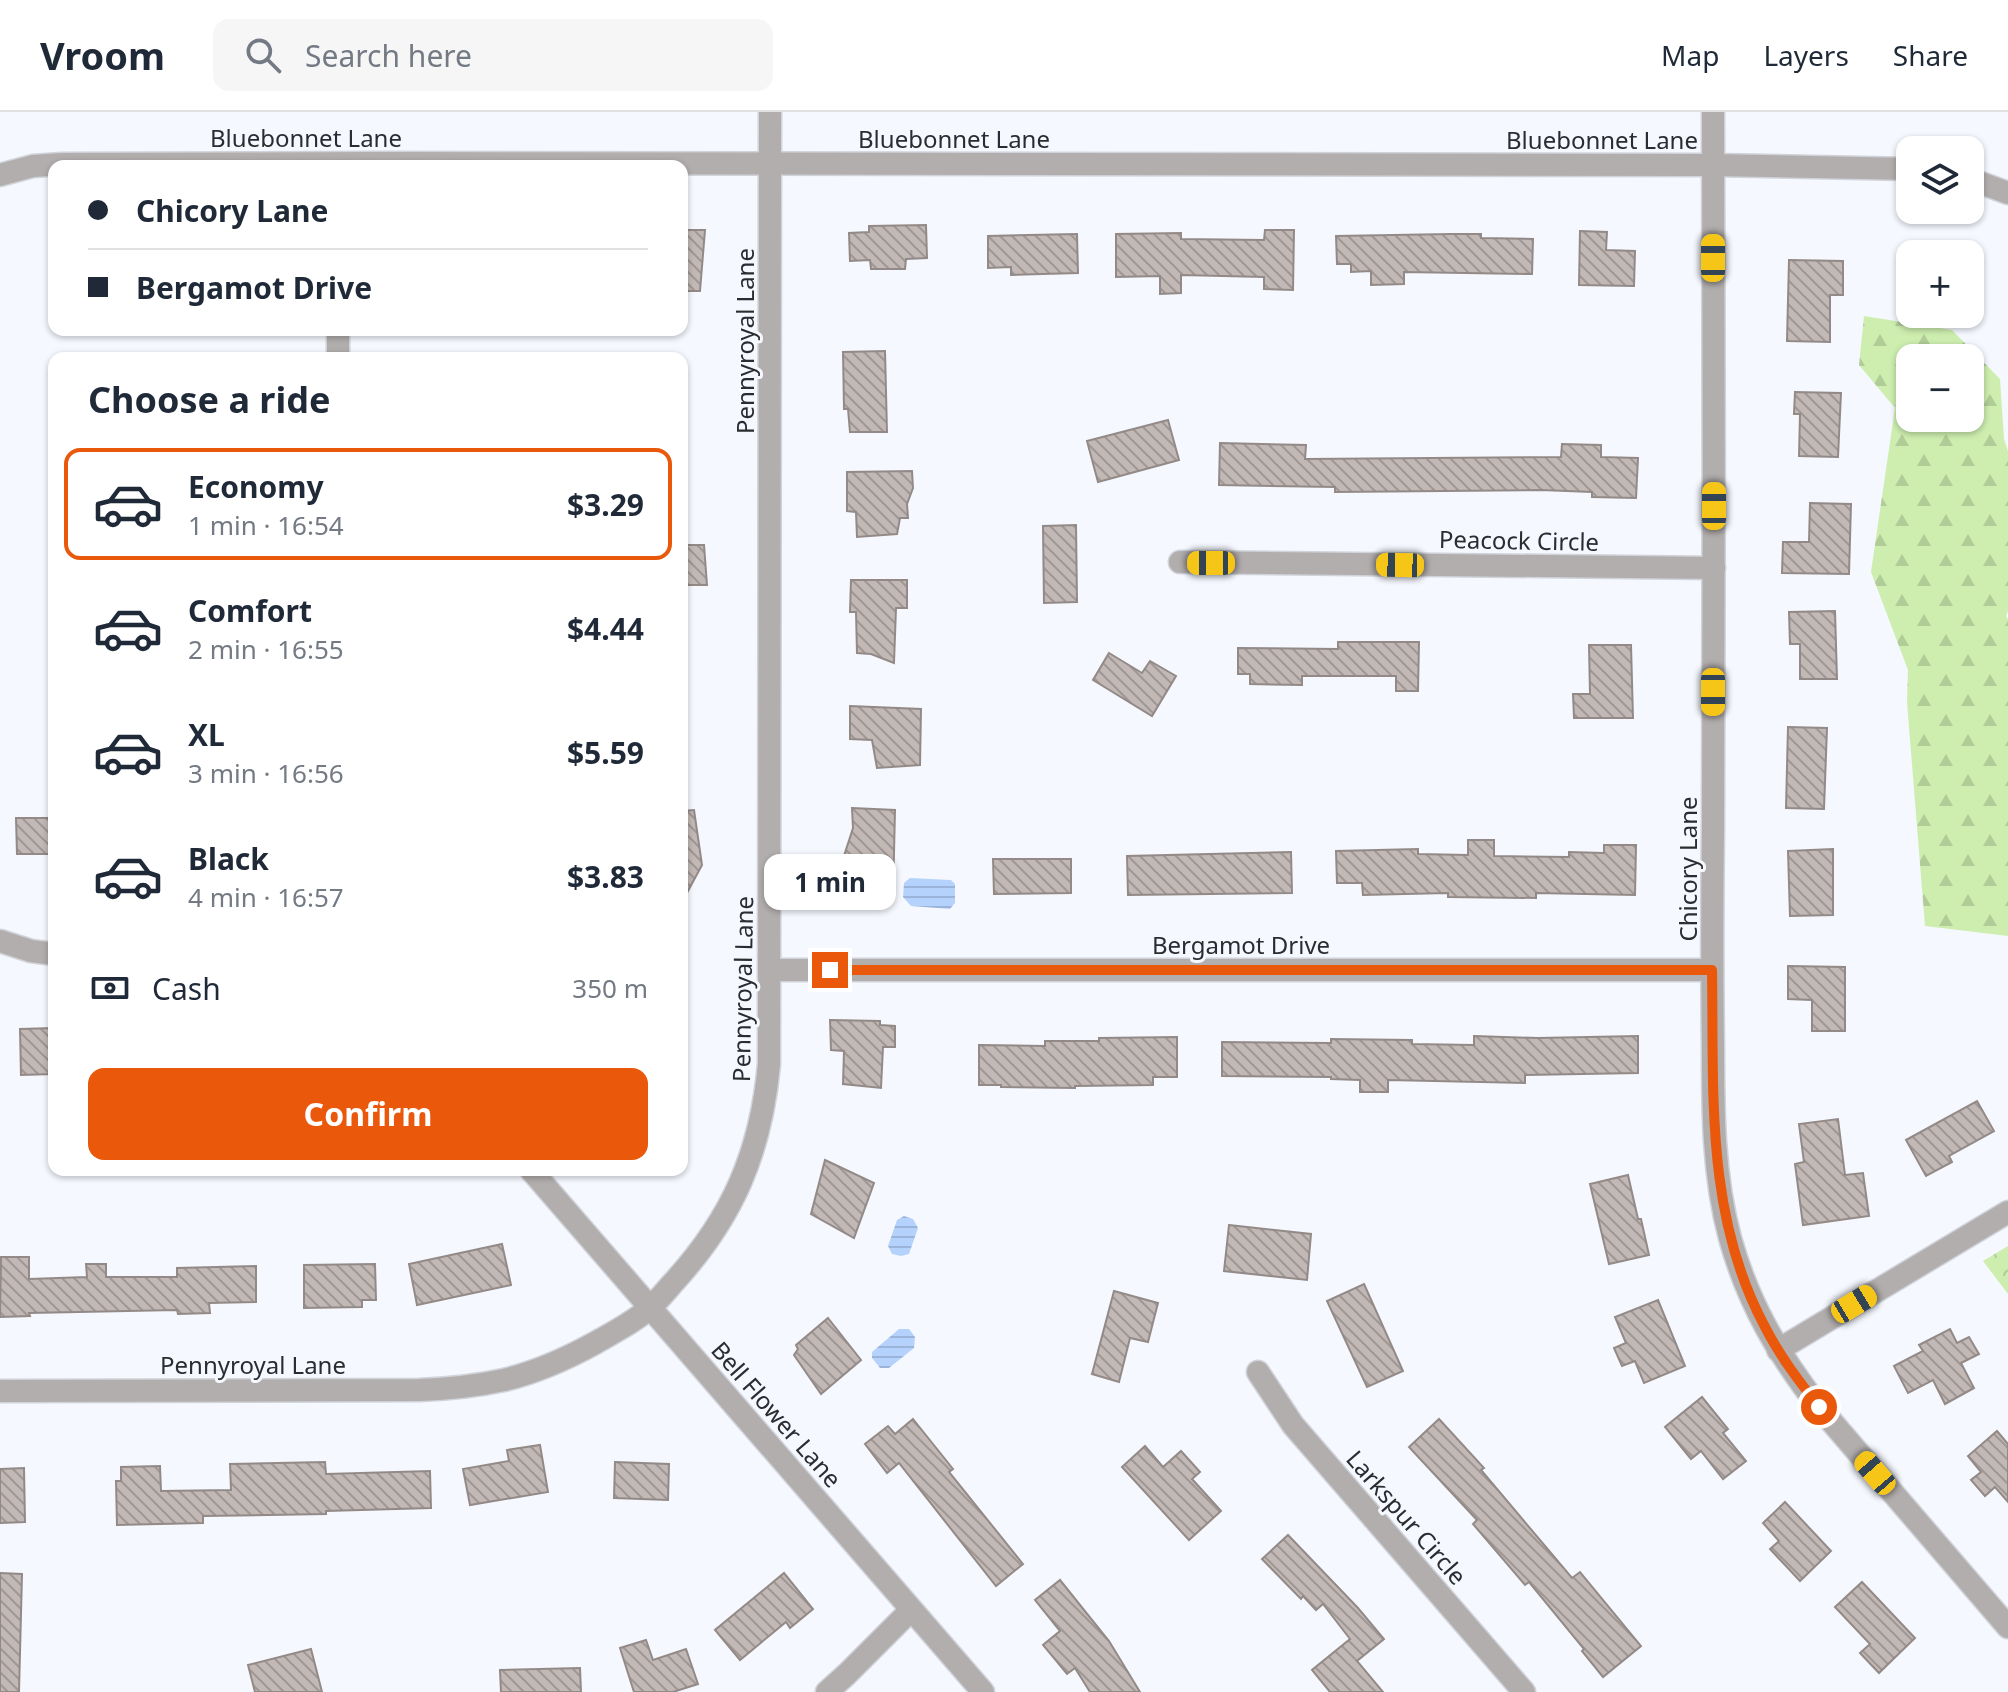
<!DOCTYPE html>
<html lang="en">
<head>
<meta charset="utf-8">
<style>
  body { margin:0; font-family:"Noto Sans",sans-serif; background:#f6f6f7; color:#1f2937; height:100vh; display:flex; flex-direction:column; font-size:30px; white-space:nowrap }
  * { box-sizing:border-box; margin:0 }
  p { font-size:26px; color:#747a83 }
  .icon { flex:none; width:44px; height:44px; fill:none; stroke:currentColor; stroke-width:2; stroke-linecap:round; stroke-linejoin:round }
  .map { position:relative; flex:1; overflow:hidden }
  .side { position:absolute; left:48px; top:240px; width:640px; height:824px; display:flex; flex-direction:column; background:#fff; border-radius:16px; box-shadow:0 2px 6px #0004 }
  .side>* { flex:none }
  .guide { position:absolute; left:48px; top:48px; width:640px; height:176px; border-radius:16px; box-shadow:0 2px 6px #0004; display:grid; align-content:center; height:176px; padding:0 40px; background:#fff }
  .controls { position:absolute; left:1896px; top:24px; display:grid; gap:16px }
  .controls a { display:grid; place-items:center; width:88px; height:88px; border-radius:16px; background:#fff; box-shadow:0 2px 6px #0004; font-size:40px }
  .end { position:absolute; width:36px; height:36px; margin:-18px; border:10px solid #ea580c; background:#fff; box-shadow:0 0 0 4px #fff }
  .from { border-radius:50% }
  .bubble { position:absolute; height:56px; border-radius:16px; background:#fff; box-shadow:0 2px 6px #0004; font-size:26px; font-weight:700; line-height:56px; text-align:center }
  .car { position:absolute; width:24px; height:48px; margin:-24px -12px; border-radius:10px; box-shadow:0 0 6px 2px #0007; background:linear-gradient(#f5c518 24%,#345 0 40%,#f5c518 0 76%,#345 0 86%,#f5c518 0) }
  .guide b { display:flex; align-items:center; gap:28px; height:76px; font-size:30px }
  .guide b+b { border-top:2px solid #e0e1e3 }
  .guide i { width:20px; height:20px; background:#1f2937 }
  ul { padding:0; list-style:none }
  li { display:flex; align-items:center; gap:24px; height:112px; margin:0 16px 12px; padding:0 24px; border:4px solid transparent; border-radius:16px }
  li div { flex:1 }
  li b { display:block; font-size:30px }
  li em { font-style:normal; font-weight:700 }
  li.selected { border-color:#ea580c }
  li>.icon { width:72px; height:72px; stroke-width:1.5 }
  h2 { padding:0 40px; font-size:36px; line-height:96px }
  .pay { display:flex; align-items:center; gap:20px; height:88px; padding:0 40px; font-size:30px }
  .pay p { margin-inline-start:auto }
  .action { display:flex; gap:16px; margin-top:auto; padding:16px 40px }
  .action a { flex:1; height:92px; border-radius:16px; background:#ea580c; color:#fff; font-size:32px; font-weight:700; line-height:92px; text-align:center }
  header { display:flex; align-items:center; gap:48px; box-sizing:border-box; height:112px; padding:0 40px; background:#fff; border-bottom:2px solid #e0e1e3 }
  header strong { font-size:38px }
  nav { display:flex; gap:44px; margin-inline-start:auto; font-size:28px }
  .search { width:560px; height:72px; background:#f6f6f7; display:flex; align-items:center; gap:20px; box-sizing:border-box; padding:0 28px; border-radius:16px; color:#747a83; font-size:30px }
  .map>svg:first-child { display:block }
</style>
</head>
<body>
<header>
<strong>Vroom</strong>
<div class="search"><svg class="icon" aria-label="search" viewBox="0 0 24 24"><circle cx="10" cy="10" r="6"/><path d="M15 15l6 6"/></svg>Search here</div>
<nav><a>Map</a><a>Layers</a><a>Share</a></nav>
</header>
<div class="map">
<svg width="2008" height="1580" viewBox="0 0 2008 1580">
  <defs>
    <pattern id="forest-firs" width="22" height="20" patternUnits="userSpaceOnUse" patternTransform="scale(2)"><rect width="22" height="20" fill="#cdeeaf"/><path d="M5 1l3.5 6h-7zM16 11l3.5 6h-7z" fill="#b0cc97"/></pattern>
    <pattern id="park-crowns" width="20" height="18" patternUnits="userSpaceOnUse" patternTransform="scale(2)"><rect width="20" height="18" fill="#cdeeaf"/><path d="M2 6a3 3 0 1 1 6 0M12 15a3 3 0 1 1 6 0" fill="none" stroke="#b0cc97"/></pattern>
    <pattern id="water-rules" width="6" height="5" patternUnits="userSpaceOnUse" patternTransform="scale(2)"><rect width="6" height="5" fill="#b5d2fd"/><path d="M0 2.5h6" fill="none" stroke="#9cb4d9"/></pattern>
    <pattern id="building-back-hatch" width="6" height="6" patternUnits="userSpaceOnUse" patternTransform="scale(2)"><rect width="6" height="6" fill="#c2b9b6"/><path d="M-1 5l2 2M0 0l6 6M5-1l2 2" fill="none" stroke="#9e9794"/></pattern>
  </defs>
  <rect width="100%" height="100%" fill="#f5f8fe"/>
  <path fill="url(#forest-firs)" fill-rule="evenodd" d="M 1864,204 L 1952,218 L 2000,267 L 2004,327 L 2008,339 L 2008,499 L 2006,504 L 2008,507 L 2008,824 L 1925,814 L 1907,590 L 1908,558 L 1871,460 L 1895,296 L 1859,253 ZM 1910,246 L 1970,246 L 1970,306 L 1910,306 Z"/>
  <polygon fill="url(#park-crowns)" points="2008,1134 2008,1182 1983,1149"/>
  <g fill="url(#water-rules)">
    <polygon points="910,766 951,768 955,772 955,791 950,797 911,794 903,785 904,771"/>
    <polygon points="904,1104 913,1107 918,1116 909,1142 901,1144 892,1142 888,1134 897,1108"/>
    <polygon points="899,1217 909,1217 915,1225 914,1236 889,1256 880,1256 872,1246 872,1240"/>
  </g>
  <g fill="url(#building-back-hatch)" stroke="#938a87" stroke-width="2">
    <polygon points="926,113 927,146 906,147 905,157 871,157 870,148 850,149 849,121 869,120 869,114"/>
    <polygon points="682,118 705,118 700,179 682,179"/>
    <polygon points="1265,118 1294,118 1293,178 1264,177 1264,165 1181,163 1181,181 1160,182 1160,164 1116,165 1116,122 1181,121 1181,127 1264,128"/>
    <polygon points="1580,119 1607,120 1606,138 1635,139 1634,174 1579,173"/>
    <polygon points="1077,122 1078,161 1011,163 1011,155 988,156 988,124"/>
    <polygon points="1451,122 1481,122 1481,126 1533,127 1532,162 1404,160 1404,172 1371,173 1371,159 1351,160 1351,152 1337,152 1336,124"/>
    <polygon points="1789,148 1843,149 1843,183 1830,183 1830,230 1787,229"/>
    <polygon points="885,239 887,320 850,320 848,297 844,297 843,240"/>
    <polygon points="1795,280 1841,281 1838,345 1799,344 1800,302 1794,302"/>
    <polygon points="1168,308 1179,348 1098,370 1087,329"/>
    <polygon points="1220,331 1306,333 1305,347 1561,345 1562,332 1601,333 1601,345 1638,346 1636,386 1592,385 1592,380 1541,378 1335,380 1335,375 1219,373"/>
    <polygon points="912,359 913,376 907,392 908,406 900,406 897,422 857,425 856,400 847,399 847,360"/>
    <polygon points="1810,391 1851,392 1849,462 1782,461 1783,430 1809,430"/>
    <polygon points="1076,413 1077,490 1044,491 1043,414"/>
    <polygon points="682,433 704,433 707,473 682,473"/>
    <polygon points="851,468 907,468 907,496 896,496 894,551 871,542 857,541 856,500 850,500"/>
    <polygon points="1835,499 1837,567 1800,567 1800,532 1790,532 1789,500"/>
    <polygon points="1338,530 1419,530 1418,579 1396,579 1396,564 1302,564 1302,573 1250,572 1250,562 1238,562 1238,536 1338,537"/>
    <polygon points="1589,533 1631,533 1633,606 1574,606 1573,582 1590,582"/>
    <polygon points="1109,541 1142,561 1150,549 1176,564 1152,604 1093,568"/>
    <polygon points="850,594 921,597 920,653 877,656 872,628 850,627"/>
    <polygon points="1788,615 1827,616 1824,697 1786,696"/>
    <polygon points="852,696 895,698 893,784 842,787 843,747 853,716"/>
    <polygon points="694,698 702,753 682,790 682,699"/>
    <polygon points="16,706 54,706 54,742 17,742"/>
    <polygon points="1468,728 1494,728 1494,744 1569,745 1569,740 1604,741 1604,733 1636,733 1635,783 1536,781 1536,786 1448,785 1448,781 1363,783 1362,771 1337,771 1336,739 1418,737 1418,742 1468,743"/>
    <polygon points="1833,737 1833,803 1790,804 1788,739"/>
    <polygon points="1291,740 1292,781 1128,783 1127,744"/>
    <polygon points="993,747 1071,747 1071,781 994,782"/>
    <polygon points="1788,854 1845,855 1845,919 1812,919 1812,888 1788,887"/>
    <polygon points="830,908 880,909 880,913 895,914 895,935 883,935 881,976 843,972 844,939 831,938"/>
    <polygon points="54,916 54,962 21,963 20,917"/>
    <polygon points="1474,924 1537,926 1638,924 1638,961 1525,963 1525,971 1388,968 1388,980 1360,980 1360,968 1331,967 1331,965 1222,964 1222,930 1331,931 1331,927 1412,928 1412,932 1474,933"/>
    <polygon points="1177,925 1177,965 1153,965 1153,973 1075,974 1075,976 1001,975 1001,973 979,973 979,933 1045,934 1045,929 1099,929 1099,926"/>
    <polygon points="1977,989 1994,1019 1949,1044 1952,1050 1926,1064 1906,1028"/>
    <polygon points="1838,1007 1845,1063 1863,1061 1869,1104 1803,1113 1795,1052 1804,1050 1799,1012"/>
    <polygon points="825,1048 874,1071 854,1126 811,1102"/>
    <polygon points="1628,1063 1638,1107 1641,1107 1649,1143 1609,1152 1590,1072"/>
    <polygon points="1229,1113 1311,1122 1307,1168 1224,1159"/>
    <polygon points="502,1132 511,1173 417,1193 409,1152"/>
    <polygon points="1,1145 29,1145 29,1167 87,1165 86,1152 106,1152 106,1165 177,1165 177,1156 256,1154 256,1190 209,1191 210,1201 178,1202 177,1198 29,1201 30,1204 0,1205"/>
    <polygon points="375,1152 376,1188 362,1188 362,1195 304,1196 304,1153"/>
    <polygon points="1364,1172 1403,1259 1367,1275 1327,1189"/>
    <polygon points="1114,1179 1158,1191 1148,1230 1130,1226 1119,1270 1092,1262"/>
    <polygon points="1658,1188 1685,1254 1644,1271 1635,1249 1622,1254 1614,1236 1626,1231 1615,1205"/>
    <polygon points="828,1206 861,1248 821,1282 794,1243 798,1237 796,1233"/>
    <polygon points="1950,1217 1957,1231 1969,1225 1979,1242 1961,1251 1974,1276 1945,1292 1933,1268 1908,1281 1894,1254 1923,1239 1919,1233"/>
    <polygon points="1702,1285 1728,1317 1723,1321 1746,1349 1723,1367 1701,1339 1691,1347 1665,1315"/>
    <polygon points="913,1307 953,1357 949,1360 1023,1452 996,1474 899,1351 887,1361 865,1332 888,1314 895,1322"/>
    <polygon points="1439,1307 1484,1356 1481,1358 1572,1466 1580,1460 1641,1534 1603,1565 1582,1539 1584,1537 1529,1470 1525,1473 1473,1412 1477,1408 1409,1335"/>
    <polygon points="1997,1319 2008,1332 2008,1390 1995,1375 1985,1384 1971,1368 1981,1360 1968,1344"/>
    <polygon points="540,1333 548,1380 470,1393 463,1357 509,1349 507,1338"/>
    <polygon points="1145,1334 1163,1355 1181,1339 1200,1360 1192,1367 1221,1399 1189,1428 1122,1355"/>
    <polygon points="325,1350 326,1362 430,1359 431,1396 326,1399 326,1402 203,1404 203,1411 117,1413 116,1369 121,1369 121,1355 160,1354 161,1379 231,1378 230,1352"/>
    <polygon points="615,1350 669,1352 668,1388 614,1386"/>
    <polygon points="24,1356 25,1410 0,1411 0,1357"/>
    <polygon points="1785,1390 1831,1439 1800,1469 1770,1437 1779,1429 1763,1411"/>
    <polygon points="1288,1423 1358,1496 1384,1527 1357,1549 1383,1580 1330,1580 1312,1558 1350,1527 1323,1492 1316,1498 1303,1484 1301,1487 1262,1447"/>
    <polygon points="0,1461 22,1462 19,1580 0,1580"/>
    <polygon points="784,1461 813,1497 790,1516 786,1510 740,1548 715,1518"/>
    <polygon points="1060,1468 1109,1529 1140,1580 1090,1580 1075,1556 1067,1562 1043,1533 1060,1519 1035,1488"/>
    <polygon points="1862,1470 1915,1526 1879,1561 1860,1541 1870,1532 1835,1495"/>
    <polygon points="646,1528 653,1548 686,1537 698,1572 673,1580 634,1580 620,1536"/>
    <polygon points="311,1537 322,1580 255,1580 248,1553"/>
    <polygon points="580,1556 581,1580 501,1580 500,1558"/>
  </g>
  <g fill="none" stroke-linecap="round" stroke-linejoin="round">
    <defs>
      <g id="minor">
        <path d="M 1713,0 C 1714,239 1714,477 1713,716 C 1712,789 1712,862 1713,935 C 1713,999 1713,1063 1730,1126 C 1748,1191 1778,1242 1819,1295 L 2008,1515"/>
        <polyline points="0,63 33,54 62,52 381,51 1713,53 1910,57"/>
        <polyline points="1970,67 2008,81"/>
        <polyline points="338,246 338,218"/>
        <polyline points="1180,450 1714,456"/>
        <polyline points="0,829 31,839 54,842"/>
        <polyline points="770,858 1712,858"/>
        <polyline points="531,1058 983,1580"/>
        <polyline points="1778,1238 2008,1100"/>
        <polyline points="1258,1260 1293,1313 1524,1580"/>
        <path d="M 0,1279 L 419,1278 C 448,1277 476,1274 504,1268 C 537,1260 566,1247 595,1231 C 614,1220 636,1209 652,1194 C 659,1187 666,1179 672,1172 C 733,1106 761,1040 769,952 L 770,0"/>
        <polyline points="827,1580 847,1562 911,1498"/>
      </g>
    </defs>
    <use href="#minor" stroke="#d0d3d9" stroke-width="25"/>
    <use href="#minor" stroke="#b2aead" stroke-width="22"/>
  </g>
  <g fill="none" stroke-linecap="round" stroke-linejoin="round">
    <path stroke="#ea580c" stroke-width="10" d="M 830,858 L 1712,858 C 1714,980 1705,1102 1764,1213 C 1779,1243 1799,1269 1819,1295"/>
  </g>
  <g text-anchor="middle" dominant-baseline="central" stroke-width="6" stroke-linejoin="round" paint-order="stroke">
    <g font-size="24" fill="#2a2c2f" stroke="#f5f8fe">
      <text x="306" y="25">Bluebonnet Lane</text>
      <text x="954" y="26">Bluebonnet Lane</text>
      <text x="1602" y="27">Bluebonnet Lane</text>
      <text transform="translate(744 229) rotate(-90)">Pennyroyal Lane</text>
      <text transform="translate(1519 428) rotate(1)">Peacock Circle</text>
      <text transform="translate(1687 757) rotate(-90)">Chicory Lane</text>
      <text x="1241" y="832">Bergamot Drive</text>
      <text transform="translate(742 877) rotate(-89)">Pennyroyal Lane</text>
      <text x="253" y="1252">Pennyroyal Lane</text>
      <text transform="translate(777 1302) rotate(49)">Bell Flower Lane</text>
      <text transform="translate(1407 1405) rotate(49)">Larkspur Circle</text>
    </g>
  </g>
</svg>
<div class="controls">
<a><svg class="icon" aria-label="layers" viewBox="0 0 24 24"><path d="M12 4l9 5-9 5-9-5zM3 14l9 5 9-5"/></svg></a>
<a>+</a>
<a>−</a>
</div>
<i class="end from" style="left:1819px;top:1295px"></i>
<i class="end" style="left:830px;top:858px"></i>
<div class="bubble" style="left:764px;top:742px;width:132px">1 min</div>
<i class="car" style="left:1713px;top:146px;rotate:0deg"></i>
<i class="car" style="left:1714px;top:394px;rotate:0deg"></i>
<i class="car" style="left:1211px;top:451px;rotate:270deg"></i>
<i class="car" style="left:1400px;top:453px;rotate:271deg"></i>
<i class="car" style="left:1713px;top:580px;rotate:180deg"></i>
<i class="car" style="left:1854px;top:1192px;rotate:59deg"></i>
<i class="car" style="left:1875px;top:1361px;rotate:319deg"></i>
<div class="guide">
<b><i class="from"></i>Chicory Lane</b>
<b><i></i>Bergamot Drive</b>
</div>
<section class="side">
<h2>Choose a ride</h2>
<ul>
<li class="selected"><svg class="icon" aria-label="car" viewBox="0 0 24 24"><path d="M5 17H2v-5l4-1 3-4h7l3 4 3 1v5h-3M9 17h6M6 11h13"/><circle cx="7" cy="17" r="2"/><circle cx="17" cy="17" r="2"/></svg><div><b>Economy</b><p>1 min · 16:54</p></div><em>$3.29</em></li>
<li><svg class="icon" aria-label="car" viewBox="0 0 24 24"><path d="M5 17H2v-5l4-1 3-4h7l3 4 3 1v5h-3M9 17h6M6 11h13"/><circle cx="7" cy="17" r="2"/><circle cx="17" cy="17" r="2"/></svg><div><b>Comfort</b><p>2 min · 16:55</p></div><em>$4.44</em></li>
<li><svg class="icon" aria-label="car" viewBox="0 0 24 24"><path d="M5 17H2v-5l4-1 3-4h7l3 4 3 1v5h-3M9 17h6M6 11h13"/><circle cx="7" cy="17" r="2"/><circle cx="17" cy="17" r="2"/></svg><div><b>XL</b><p>3 min · 16:56</p></div><em>$5.59</em></li>
<li><svg class="icon" aria-label="car" viewBox="0 0 24 24"><path d="M5 17H2v-5l4-1 3-4h7l3 4 3 1v5h-3M9 17h6M6 11h13"/><circle cx="7" cy="17" r="2"/><circle cx="17" cy="17" r="2"/></svg><div><b>Black</b><p>4 min · 16:57</p></div><em>$3.83</em></li>
</ul>
<div class="pay"><svg class="icon" aria-label="cash" viewBox="0 0 24 24"><path d="M3 7h18v10H3z"/><circle cx="12" cy="12" r="2"/></svg>Cash<p>350 m</p></div>
<div class="action"><a>Confirm</a></div>
</section>
</div>
</body>
</html>
